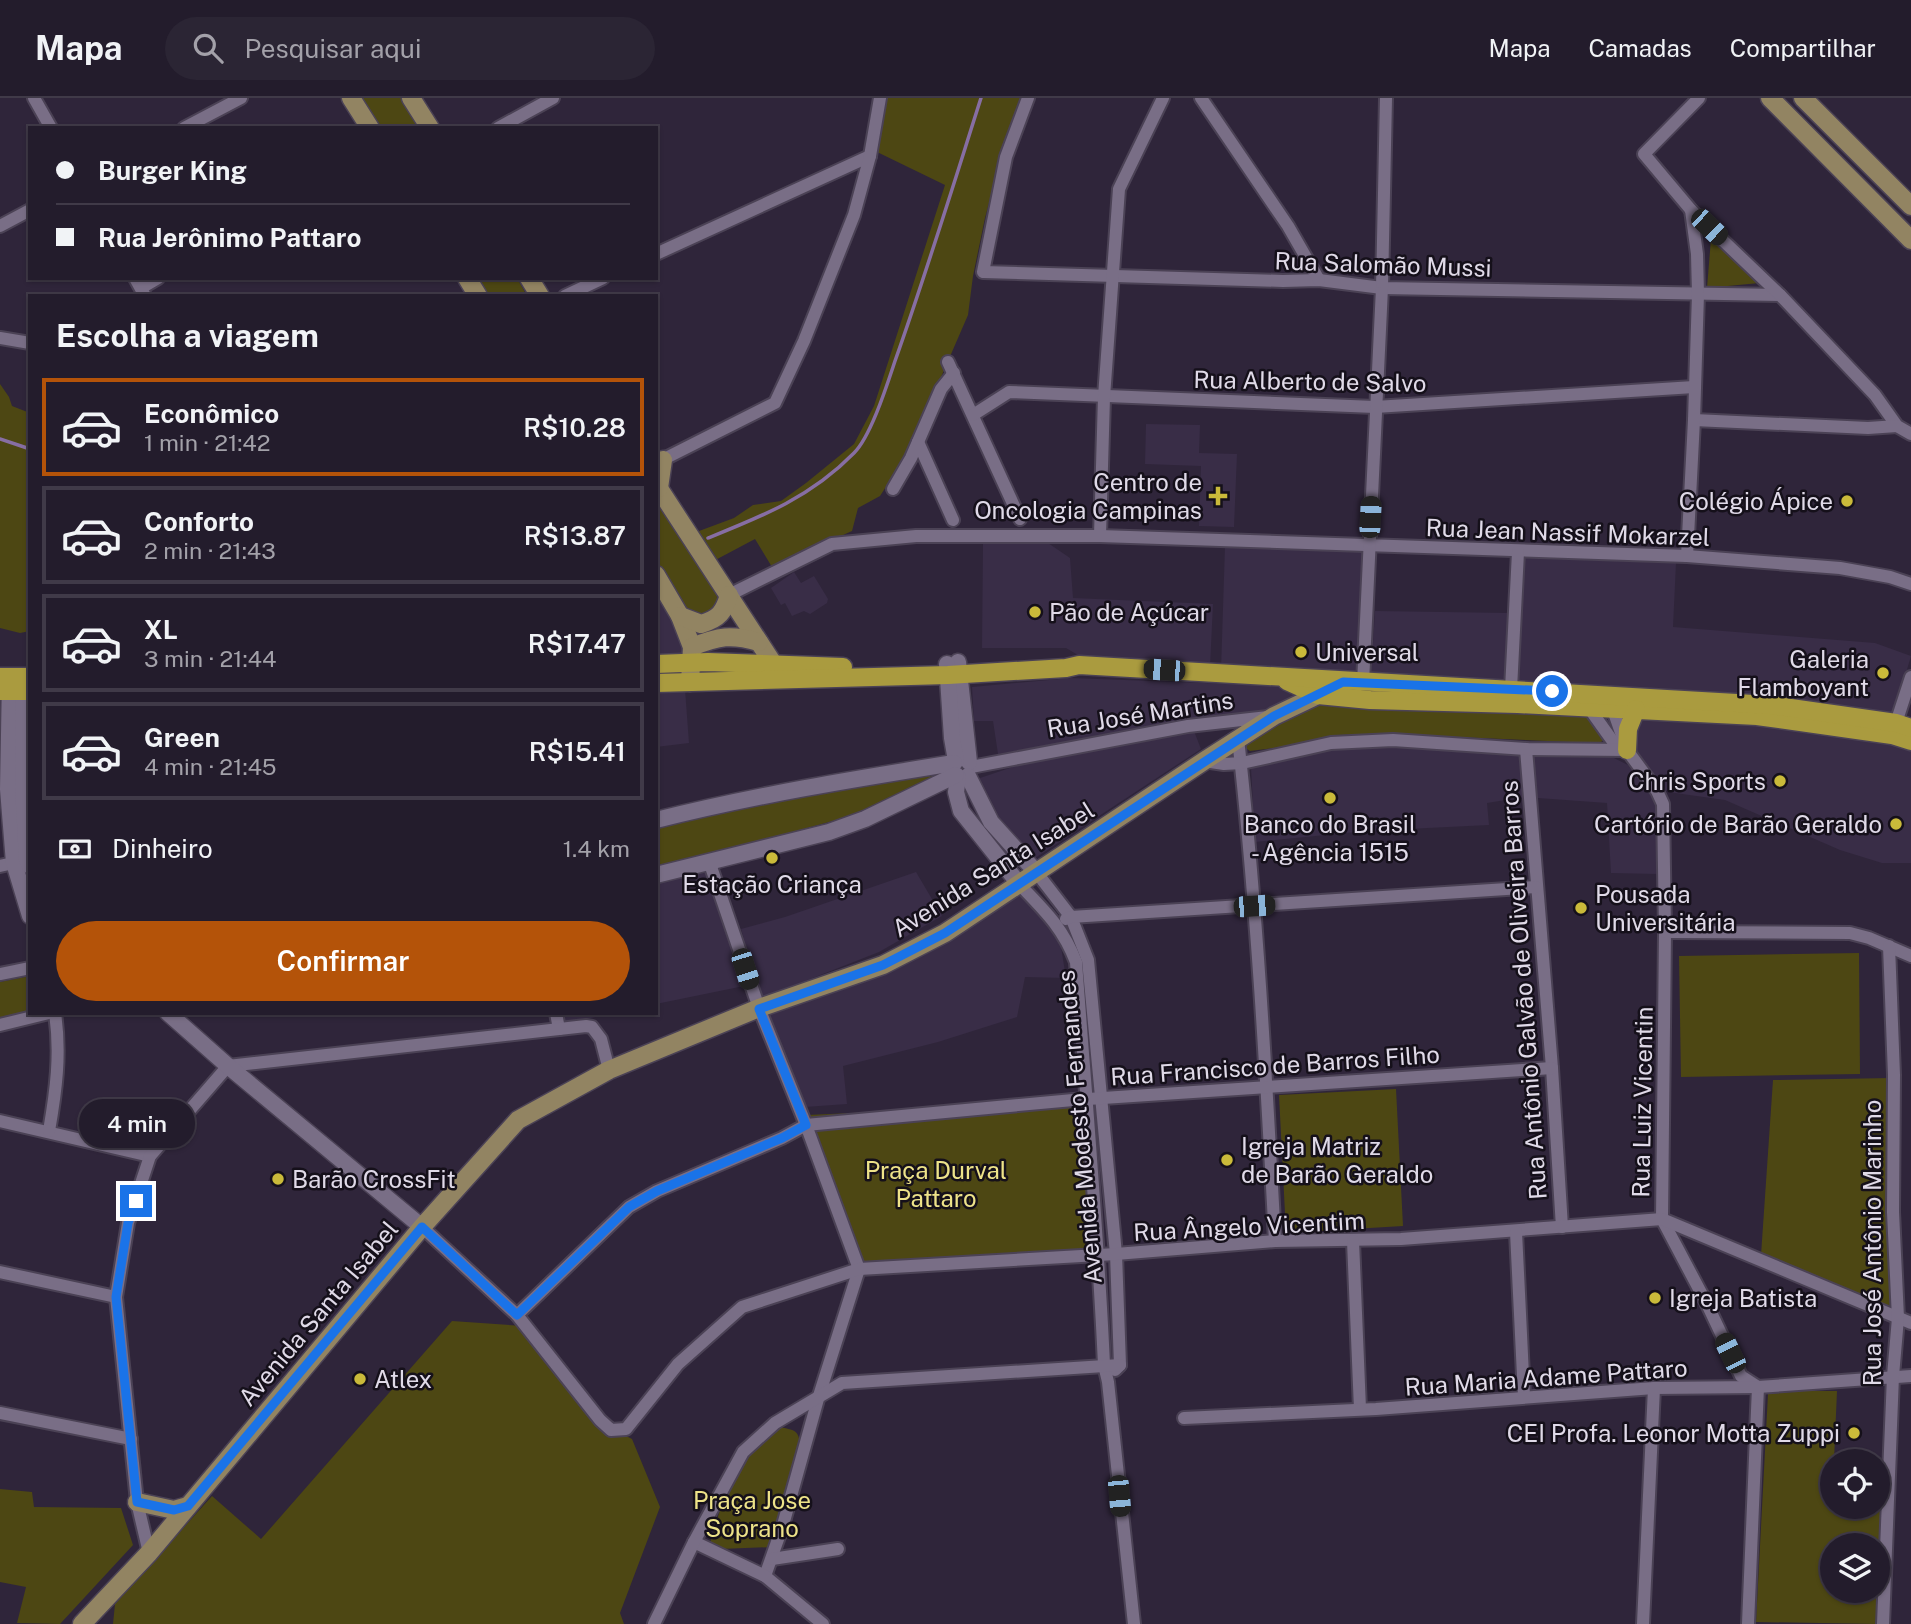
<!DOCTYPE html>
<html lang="pt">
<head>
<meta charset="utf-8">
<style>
  body { margin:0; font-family:"Public Sans",sans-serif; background:#2b2534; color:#f1f3f6; height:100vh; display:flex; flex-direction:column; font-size:26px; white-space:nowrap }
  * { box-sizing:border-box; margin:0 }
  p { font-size:23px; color:#a3a1a9 }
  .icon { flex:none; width:38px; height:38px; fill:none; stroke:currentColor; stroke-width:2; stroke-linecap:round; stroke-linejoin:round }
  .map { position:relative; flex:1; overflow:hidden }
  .details { position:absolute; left:28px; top:196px; width:630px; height:721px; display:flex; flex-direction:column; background:#231c2c; border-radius:0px; box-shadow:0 2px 5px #0004,0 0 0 2px #403a48 }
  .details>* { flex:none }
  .banner { position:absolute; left:28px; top:28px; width:630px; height:154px; border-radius:0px; box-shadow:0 2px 5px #0004,0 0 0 2px #403a48; display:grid; align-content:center; height:154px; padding:0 28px; background:#231c2c }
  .tools { position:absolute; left:1820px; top:1351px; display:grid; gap:14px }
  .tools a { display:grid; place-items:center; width:70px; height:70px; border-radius:50%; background:#231c2c; box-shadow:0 2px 5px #0004,0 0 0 2px #403a48; font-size:35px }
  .end { position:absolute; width:32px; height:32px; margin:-16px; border:9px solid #1a73e8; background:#fff; box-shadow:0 0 0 4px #fff }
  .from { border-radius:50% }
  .bubble { position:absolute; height:49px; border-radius:24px; background:#231c2c; box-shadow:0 2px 5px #0004,0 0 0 2px #403a48; font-size:23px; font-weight:600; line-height:49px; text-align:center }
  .car { position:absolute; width:21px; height:42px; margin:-21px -10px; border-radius:9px; box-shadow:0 0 5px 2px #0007; background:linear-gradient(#222 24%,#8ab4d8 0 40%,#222 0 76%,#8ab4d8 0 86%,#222 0) }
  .banner b { display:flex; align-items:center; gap:24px; height:66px; font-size:26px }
  .banner b+b { border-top:2px solid #403a48 }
  .banner i { width:18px; height:18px; background:#f1f3f6 }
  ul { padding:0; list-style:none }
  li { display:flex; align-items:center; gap:21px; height:98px; margin:0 14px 10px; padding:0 14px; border:4px solid #403a48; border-radius:0px }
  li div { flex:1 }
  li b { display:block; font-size:26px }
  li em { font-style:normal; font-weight:600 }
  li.current { border-color:#b45309 }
  li>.icon { width:63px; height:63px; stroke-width:1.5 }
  h2 { padding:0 28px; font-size:32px; line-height:84px }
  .pay { display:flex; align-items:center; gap:18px; height:77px; padding:0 28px; font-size:26px }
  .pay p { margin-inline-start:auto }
  .button { display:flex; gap:14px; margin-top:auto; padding:14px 28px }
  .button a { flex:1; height:80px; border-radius:42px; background:#b45309; color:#fff; font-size:28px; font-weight:600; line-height:80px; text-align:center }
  header { display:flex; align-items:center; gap:42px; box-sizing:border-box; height:98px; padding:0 35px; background:#231c2c; border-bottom:2px solid #403a48 }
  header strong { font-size:33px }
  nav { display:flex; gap:38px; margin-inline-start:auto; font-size:24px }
  .search { width:490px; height:63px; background:#2b2534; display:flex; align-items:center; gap:18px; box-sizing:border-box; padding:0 24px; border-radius:38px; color:#a3a1a9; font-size:26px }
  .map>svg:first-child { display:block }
</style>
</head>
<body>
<header>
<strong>Mapa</strong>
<div class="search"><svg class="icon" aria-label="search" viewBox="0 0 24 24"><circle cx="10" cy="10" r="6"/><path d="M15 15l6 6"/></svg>Pesquisar aqui</div>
<nav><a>Mapa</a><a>Camadas</a><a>Compartilhar</a></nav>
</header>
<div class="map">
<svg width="1911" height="1526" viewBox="0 0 1911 1526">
  <rect width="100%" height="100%" fill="#2f253a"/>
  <g fill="#392d47">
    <polygon points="1146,326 1200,327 1199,355 1237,356 1234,429 1199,428 1201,368 1145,366"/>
    <polygon points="1048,445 1070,460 1073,500 1213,506 1210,569 1083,560 1066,550 982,550 983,446"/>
    <polygon points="1225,448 1364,451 1357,579 1221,572"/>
    <polygon points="1523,460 1676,465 1673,529 1875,545 1911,558 1893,619 1518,587"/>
    <polygon points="794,474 801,485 814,478 828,501 827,505 810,516 804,513 792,518 785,505 781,507 771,490"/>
    <polygon points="656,478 680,518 686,560 656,560"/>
    <polygon points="1375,513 1509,515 1508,587 1371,580"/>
    <polygon points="1071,580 1282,588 1298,597 1263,616 1193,620 998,656 993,623 974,623 972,589"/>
    <polygon points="685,591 689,645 656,649 656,592"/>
    <polygon points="1640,618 1741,621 1911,649 1911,765 1882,765 1840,752 1725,702 1668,694 1655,683 1634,653 1634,634"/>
    <polygon points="1192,628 1201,651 1032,762 996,722 977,681 1034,662"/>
    <polygon points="1392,648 1608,657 1628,667 1657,704 1658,776 1611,775 1607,705 1524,699 1487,705 1489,727 1366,733 1255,744 1251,670 1332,651"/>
    <polygon points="705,771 744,888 656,906 656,785"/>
    <polygon points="916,774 942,818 879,854 762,900 741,831 785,819"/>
    <polygon points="1017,790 1046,822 1061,849 1066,880 1025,879 1017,919 938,944 843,968 847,1006 805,1009 765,913 880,873"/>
    <polygon points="562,915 614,915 563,926"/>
  </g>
  <g fill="#4d4713" fill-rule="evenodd">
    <polygon points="353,0 404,0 423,30 372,30"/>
    <polygon points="886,0 1024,0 1001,60 985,120 973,178 968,217 909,353 880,398 858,410 852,433 772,469 755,441 706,467 725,498 706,521 682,514 656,474 656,391 691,436 734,420 753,407 781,403 806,385 854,346 874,308 945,87 875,53"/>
    <polygon points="1711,141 1759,185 1707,190"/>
    <polygon points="468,180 517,180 527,198 480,198"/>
    <polygon points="0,286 9,299 12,308 30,315 30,533 20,535 0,530"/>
    <polygon points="1327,605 1587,616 1604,641 1601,644 1594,645 1388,636 1336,637 1308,646 1250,653 1244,649 1245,642 1302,611"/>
    <polygon points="946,669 948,676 858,716 656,772 656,727"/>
    <polygon points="1859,855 1860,976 1681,979 1679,858"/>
    <polygon points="30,878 30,913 0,921 0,884"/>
    <polygon points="1891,980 1894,1213 1761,1157 1773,982"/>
    <polygon points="1396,991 1403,1128 1286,1135 1279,997"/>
    <polygon points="1080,1005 1094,1151 863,1165 807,1017"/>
    <polygon points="452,1223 523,1228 599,1324 632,1341 660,1409 620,1515 624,1526 113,1526 115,1506 212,1398 261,1441"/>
    <path d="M 1804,1293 L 1837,1293 L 1832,1409 L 1878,1409 L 1878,1378 L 1884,1378 L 1877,1526 L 1756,1524 L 1768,1296 ZM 1832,1447 L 1878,1447 L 1878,1493 L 1832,1493 Z"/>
    <path d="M 780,1329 C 798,1333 798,1332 801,1351 L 774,1449 L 720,1451 L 710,1445 L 723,1402 L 747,1356 Z"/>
    <polygon points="0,1391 32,1394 34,1409 121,1410 133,1447 60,1526 17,1525 26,1489 0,1484"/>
  </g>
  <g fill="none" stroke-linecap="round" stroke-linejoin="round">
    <g stroke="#876ea3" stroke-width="3.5">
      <polyline points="0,341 30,351"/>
      <path d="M 708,440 C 763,418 811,399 854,355 C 871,338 887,287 895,263 C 926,176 953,88 981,0"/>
    </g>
    <defs>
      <g id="minor">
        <polyline points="34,0 51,30"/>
        <polyline points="1028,0 1006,59 983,174 1283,183 1319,182 1382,190 1780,197"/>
        <polyline points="1201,0 1288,128 1319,182"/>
        <polyline points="1699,0 1644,56 1691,112 1780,197 1875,297 1897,328 1911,336"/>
        <polyline points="184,30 241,0"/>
        <polyline points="498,30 553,0"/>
        <polyline points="0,128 30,112"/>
        <polyline points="656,156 870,58"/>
        <polyline points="135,180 145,198"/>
        <polyline points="141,190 158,180"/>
        <polyline points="565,198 603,180"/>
        <polyline points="0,240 30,245"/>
        <polyline points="948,264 1020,421"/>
        <polyline points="973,317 1009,294 1375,309 1694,289"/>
        <polyline points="1694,322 1868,330 1897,328"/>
        <polyline points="918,344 953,422"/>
        <polyline points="658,364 775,305 804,243 854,117 870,58 880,0"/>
        <polyline points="893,391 911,360 941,291 954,275"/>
        <polyline points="1100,438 1104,299 1119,91 1163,0"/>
        <polyline points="1687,458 1694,322 1698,196 1697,156 1691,112"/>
        <polyline points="729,497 832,446 916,438 1100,438 1687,458 1840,470 1890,479 1911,486"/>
        <polyline points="1363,585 1382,190 1386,0"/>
        <polyline points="1511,591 1518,454"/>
        <polyline points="1611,606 1627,652 1657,693 1663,706 1665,834 1662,1121 1708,1208 1741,1278 1758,1289 1748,1526"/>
        <polyline points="1589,610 1614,645 1626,651"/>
        <polyline points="1896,625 1911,579"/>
        <path d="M 1238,641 C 1257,808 1266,976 1275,1143"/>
        <polyline points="1526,651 1552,970 1562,1129"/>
        <polyline points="1204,663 1224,666 1242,665 1331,645 1393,642 1526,651 1627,652"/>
        <polyline points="971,669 1188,628 1268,619"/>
        <polyline points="709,763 759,910 806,1027 859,1171 818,1301 783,1427 765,1478"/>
        <polyline points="0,768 23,763"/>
        <polyline points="1037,775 1071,819 1088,862 1116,1156 1120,1267 1115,1272"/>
        <path d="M 1020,787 C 1045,813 1063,830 1076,864 C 1086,999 1098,1133 1104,1267 L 1108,1284 L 1134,1526"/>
        <polyline points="1066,821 1071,819 1536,789"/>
        <polyline points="1665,834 1850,835 1869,840 1911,858"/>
        <polyline points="0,876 30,870"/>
        <polyline points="556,915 559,931"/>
        <polyline points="0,927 49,915"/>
        <polyline points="0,1023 150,1058"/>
        <path d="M 49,1033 C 56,993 61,956 55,915"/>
        <polyline points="422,1129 517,1217 600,1322 611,1332 626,1331 678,1266 742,1209 859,1171 1116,1156 1275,1143 1401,1141 1662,1121 1911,1225"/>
        <polyline points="1516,1134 1524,1298"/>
        <polyline points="1353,1143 1360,1311"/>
        <polyline points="0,1174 116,1199"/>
        <polyline points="517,1217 629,1109 657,1093 782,1040 806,1027 1073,1002 1552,970"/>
        <polyline points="0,1315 131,1341"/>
        <polyline points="1184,1320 1376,1311 1654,1290 1758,1289 1911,1278"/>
        <polyline points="694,1444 765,1478 823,1526"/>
        <polyline points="149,1455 137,1404 116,1199 128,1125 150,1058 228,968 586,928 592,929 601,941 609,972"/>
        <polyline points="772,1461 838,1451"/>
        <polyline points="654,1526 694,1444 743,1354 775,1325 842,1285 1120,1267"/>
        <polyline points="1643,1526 1654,1290"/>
        <polyline points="1883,1526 1893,1278 1898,1220 1893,1114 1894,977 1889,848"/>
      </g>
      <g id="tertiary">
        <polyline points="958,564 969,664"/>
        <polyline points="947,566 952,640 956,663"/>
        <polyline points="10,582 8,691 14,765 30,818"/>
        <polyline points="24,582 23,689 27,762 30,768"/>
        <polyline points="968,678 991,724 1037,775"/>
        <polyline points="958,679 956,694 961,713 1020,787"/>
        <path d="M 656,722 C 755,697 854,681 954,665"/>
        <polyline points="656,777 829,734 865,721 956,677"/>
        <polyline points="168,915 228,968 422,1129"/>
      </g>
      <g id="secondary">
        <polyline points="351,0 370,30"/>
        <polyline points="411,0 430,30"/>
        <polyline points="1770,0 1911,142"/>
        <polyline points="1803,0 1911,108"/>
        <polyline points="467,180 478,198"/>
        <polyline points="529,180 540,198"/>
        <polyline points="656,386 774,567"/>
        <polyline points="659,390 663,362"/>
        <polyline points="656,477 680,518 692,549 690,584"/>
        <path d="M 680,518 L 701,526 C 719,521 724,514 729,497"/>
        <path d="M 692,549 C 719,538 731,536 759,544"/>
        <polyline points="137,1404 174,1412 188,1408"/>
        <polyline points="82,1526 149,1455 422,1129 518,1022 609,972 759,910 883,867 945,835 1204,663 1274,618 1318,597"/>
      </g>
      <g id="primary">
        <polyline points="656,566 708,564 843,569"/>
        <polyline points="0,579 30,579"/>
        <polyline points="1287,583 1318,597 1370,602 1518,606 1757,618 1892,637 1911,643"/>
        <polyline points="656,585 948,577 1066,570 1079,567 1771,607 1896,625 1911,630"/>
        <polyline points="0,593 30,593"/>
        <polyline points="1627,652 1628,631 1636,611"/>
      </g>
    </defs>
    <use href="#minor" stroke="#4b4255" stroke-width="16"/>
    <use href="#tertiary" stroke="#4b4255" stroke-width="19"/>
    <use href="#secondary" stroke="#4b4255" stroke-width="21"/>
    <use href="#primary" stroke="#4b4255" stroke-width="21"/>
    <use href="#minor" stroke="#796e86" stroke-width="12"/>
    <use href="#tertiary" stroke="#796e86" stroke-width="16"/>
    <use href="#secondary" stroke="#928462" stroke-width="18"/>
    <use href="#primary" stroke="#aa9b3f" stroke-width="18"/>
  </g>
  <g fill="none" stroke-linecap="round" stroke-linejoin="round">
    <polyline stroke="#1a73e8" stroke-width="9" points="136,1103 128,1125 116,1199 137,1404 174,1412 188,1408 422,1129 517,1217 629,1109 657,1093 782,1040 806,1027 759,911 883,867 945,835 1274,618 1343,584 1552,593"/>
  </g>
  <g fill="#caba3a" stroke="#15101a" stroke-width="2.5">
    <path d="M1214.5 387.5h7v7h7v7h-7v7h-7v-7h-7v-7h7z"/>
    <circle cx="1847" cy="403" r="7"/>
    <circle cx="1035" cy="514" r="7"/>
    <circle cx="1301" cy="554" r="7"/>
    <circle cx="1883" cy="575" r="7"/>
    <circle cx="1780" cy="683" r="7"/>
    <circle cx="1330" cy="700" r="7"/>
    <circle cx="1896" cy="726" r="7"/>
    <circle cx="772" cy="760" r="7"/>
    <circle cx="1581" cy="810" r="7"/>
    <circle cx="1227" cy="1062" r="7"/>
    <circle cx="278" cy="1081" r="7"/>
    <circle cx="1655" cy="1200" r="7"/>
    <circle cx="360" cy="1281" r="7"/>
    <circle cx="1854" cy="1335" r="7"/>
  </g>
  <g text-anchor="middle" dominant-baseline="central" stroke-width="5" stroke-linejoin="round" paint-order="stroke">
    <g font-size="24" fill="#e0dae8" stroke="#15101a">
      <text transform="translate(1383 166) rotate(2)">Rua Salomão Mussi</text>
      <text transform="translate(1310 283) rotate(1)">Rua Alberto de Salvo</text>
      <text transform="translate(1568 434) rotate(2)">Rua Jean Nassif Mokarzel</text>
      <text transform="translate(1140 616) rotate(-9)">Rua José Martins</text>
      <text transform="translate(993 771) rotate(-32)">Avenida Santa Isabel</text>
      <text transform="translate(1523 892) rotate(-94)">Rua Antônio Galvão de Oliveira Barros</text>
      <text transform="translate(1275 967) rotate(-4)">Rua Francisco de Barros Filho</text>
      <text transform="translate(1642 1004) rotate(-89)">Rua Luiz Vicentin</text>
      <text transform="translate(1079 1029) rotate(-95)">Avenida Modesto Fernandes</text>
      <text transform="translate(1249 1128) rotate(-3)">Rua Ângelo Vicentim</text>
      <text transform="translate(1872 1145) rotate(-90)">Rua José Antônio Marinho</text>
      <text transform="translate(318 1215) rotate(-50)">Avenida Santa Isabel</text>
      <text transform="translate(1546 1279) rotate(-4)">Rua Maria Adame Pattaro</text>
    </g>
    <g font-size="24" fill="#e0dae8" stroke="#15101a" text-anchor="start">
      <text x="1202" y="384" text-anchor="end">Centro de<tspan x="1202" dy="28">Oncologia Campinas</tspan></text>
      <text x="1833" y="403" text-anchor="end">Colégio Ápice</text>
      <text x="1049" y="514">Pão de Açúcar</text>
      <text x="1315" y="554">Universal</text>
      <text x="1869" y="561" text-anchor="end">Galeria<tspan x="1869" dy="28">Flamboyant</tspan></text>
      <text x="1766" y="683" text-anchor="end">Chris Sports</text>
      <text x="1330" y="726" text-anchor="middle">Banco do Brasil<tspan x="1330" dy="28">- Agência 1515</tspan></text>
      <text x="1882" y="726" text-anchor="end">Cartório de Barão Geraldo</text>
      <text x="772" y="786" text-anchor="middle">Estação Criança</text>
      <text x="1595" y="796">Pousada<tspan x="1595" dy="28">Universitária</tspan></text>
      <text x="1241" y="1048">Igreja Matriz<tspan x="1241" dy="28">de Barão Geraldo</tspan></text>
      <text x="292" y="1081">Barão CrossFit</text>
      <text x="1669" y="1200">Igreja Batista</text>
      <text x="374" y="1281">Atlex</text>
      <text x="1840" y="1335" text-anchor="end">CEI Profa. Leonor Motta Zuppi</text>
    </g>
    <g font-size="24" fill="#eee389" stroke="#15101a">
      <text x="936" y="1072">Praça Durval<tspan x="936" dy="28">Pattaro</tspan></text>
      <text x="752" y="1402">Praça Jose<tspan x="752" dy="28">Soprano</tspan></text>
    </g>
  </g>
</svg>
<div class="tools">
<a><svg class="icon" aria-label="locate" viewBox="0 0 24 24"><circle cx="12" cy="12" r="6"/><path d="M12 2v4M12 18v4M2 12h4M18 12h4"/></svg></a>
<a><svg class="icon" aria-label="layers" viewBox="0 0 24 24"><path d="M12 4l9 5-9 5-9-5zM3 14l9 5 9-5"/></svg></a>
</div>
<i class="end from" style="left:1552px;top:593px"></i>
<i class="end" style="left:136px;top:1103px"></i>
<div class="bubble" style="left:79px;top:1001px;width:116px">4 min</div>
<i class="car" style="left:1709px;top:129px;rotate:134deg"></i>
<i class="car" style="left:1370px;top:419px;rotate:3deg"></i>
<i class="car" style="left:1164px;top:572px;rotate:274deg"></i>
<i class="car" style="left:1254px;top:808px;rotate:86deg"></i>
<i class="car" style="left:745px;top:871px;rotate:162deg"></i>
<i class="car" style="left:1730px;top:1255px;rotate:334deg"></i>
<i class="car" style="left:1119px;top:1398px;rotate:175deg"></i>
<div class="banner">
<b><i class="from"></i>Burger King</b>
<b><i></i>Rua Jerônimo Pattaro</b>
</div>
<section class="details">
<h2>Escolha a viagem</h2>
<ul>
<li class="current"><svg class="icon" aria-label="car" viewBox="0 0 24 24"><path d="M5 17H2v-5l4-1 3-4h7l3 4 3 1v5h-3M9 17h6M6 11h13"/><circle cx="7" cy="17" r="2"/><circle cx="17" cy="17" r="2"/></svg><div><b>Econômico</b><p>1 min · 21:42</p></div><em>R$10.28</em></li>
<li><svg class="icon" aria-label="car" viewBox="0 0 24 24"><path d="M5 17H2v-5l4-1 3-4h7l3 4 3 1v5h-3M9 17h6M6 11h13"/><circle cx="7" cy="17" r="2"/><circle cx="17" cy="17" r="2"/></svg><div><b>Conforto</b><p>2 min · 21:43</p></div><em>R$13.87</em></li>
<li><svg class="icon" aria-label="car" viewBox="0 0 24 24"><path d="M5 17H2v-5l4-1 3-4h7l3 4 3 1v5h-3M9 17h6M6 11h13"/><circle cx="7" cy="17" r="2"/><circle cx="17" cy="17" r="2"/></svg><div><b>XL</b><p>3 min · 21:44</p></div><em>R$17.47</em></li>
<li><svg class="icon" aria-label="car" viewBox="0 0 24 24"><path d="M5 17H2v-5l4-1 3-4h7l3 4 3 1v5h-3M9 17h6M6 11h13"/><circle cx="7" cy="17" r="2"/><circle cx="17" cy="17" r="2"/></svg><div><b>Green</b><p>4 min · 21:45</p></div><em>R$15.41</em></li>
</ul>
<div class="pay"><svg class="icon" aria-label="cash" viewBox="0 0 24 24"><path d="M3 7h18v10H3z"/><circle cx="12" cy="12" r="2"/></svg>Dinheiro<p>1.4 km</p></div>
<div class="button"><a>Confirmar</a></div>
</section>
</div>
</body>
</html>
